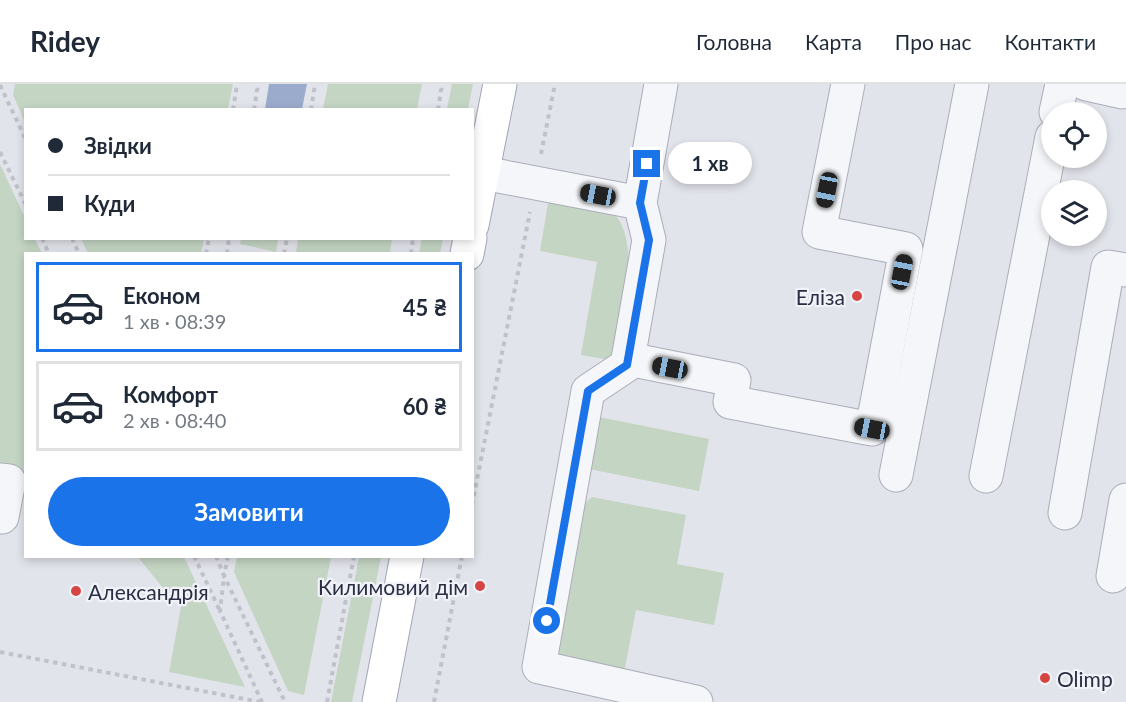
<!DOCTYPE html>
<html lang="uk">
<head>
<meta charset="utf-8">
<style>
  body { margin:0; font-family:Lato,sans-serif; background:#f6f6f7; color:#1f2937; height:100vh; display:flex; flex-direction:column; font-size:22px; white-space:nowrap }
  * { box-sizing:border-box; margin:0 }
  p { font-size:20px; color:#747a83 }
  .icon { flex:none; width:33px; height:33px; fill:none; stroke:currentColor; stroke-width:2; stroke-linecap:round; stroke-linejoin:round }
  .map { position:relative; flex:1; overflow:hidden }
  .side { position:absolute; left:24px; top:168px; width:450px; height:306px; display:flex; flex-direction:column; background:#fff; border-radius:0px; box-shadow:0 3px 9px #0003 }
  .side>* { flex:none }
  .banner { position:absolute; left:24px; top:24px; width:450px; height:132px; border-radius:0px; box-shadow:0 3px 9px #0003; display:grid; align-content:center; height:132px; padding:0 24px; background:#fff }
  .buttons { position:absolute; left:1041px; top:18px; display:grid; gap:12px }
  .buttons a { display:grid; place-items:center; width:66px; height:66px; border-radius:50%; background:#fff; box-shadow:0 3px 9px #0003; font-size:30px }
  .end { position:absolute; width:27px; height:27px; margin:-14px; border:8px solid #1a73e8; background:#fff; box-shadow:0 0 0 3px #fff }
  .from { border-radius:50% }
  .bubble { position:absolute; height:42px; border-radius:21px; background:#fff; box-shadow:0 3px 9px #0003; font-size:20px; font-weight:700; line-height:42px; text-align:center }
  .car { position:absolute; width:18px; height:36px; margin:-18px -9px; border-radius:8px; box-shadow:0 0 4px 2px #0007; background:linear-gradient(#222 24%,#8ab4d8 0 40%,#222 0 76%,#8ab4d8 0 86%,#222 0) }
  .banner b { display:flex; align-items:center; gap:21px; height:57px; font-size:22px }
  .banner b+b { border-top:2px solid #e0e1e3 }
  .banner i { width:15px; height:15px; background:#1f2937 }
  ul { padding:10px 0 0; list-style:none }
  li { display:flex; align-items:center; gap:18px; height:90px; margin:0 12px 9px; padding:0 12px; border:3px solid #e0e1e3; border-radius:0px }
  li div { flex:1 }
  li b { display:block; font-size:22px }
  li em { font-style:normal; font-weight:700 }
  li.active { border-color:#1a73e8 }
  li>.icon { width:54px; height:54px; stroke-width:1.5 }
  .action { display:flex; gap:12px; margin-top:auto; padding:12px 24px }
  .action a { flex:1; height:69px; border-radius:36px; background:#1a73e8; color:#fff; font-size:24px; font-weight:700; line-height:69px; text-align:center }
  header { display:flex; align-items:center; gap:36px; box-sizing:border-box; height:84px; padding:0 30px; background:#fff; border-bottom:2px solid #e0e1e3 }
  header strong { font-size:28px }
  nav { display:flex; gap:33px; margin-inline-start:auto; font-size:21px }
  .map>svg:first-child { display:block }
</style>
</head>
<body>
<header>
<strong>Ridey</strong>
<nav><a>Головна</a><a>Карта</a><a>Про нас</a><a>Контакти</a></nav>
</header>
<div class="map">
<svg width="1126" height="618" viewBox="0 0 1126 618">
  <rect width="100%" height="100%" fill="#e2e4eb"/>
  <g fill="#c4d5c3">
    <polygon points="15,0 233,0 228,25 26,26 25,38 13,11"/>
    <polygon points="328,0 422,0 417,25 323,25"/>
    <polygon points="452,0 473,0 468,25 447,25"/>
    <polygon points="0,80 25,134 26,154 35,155 42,169 26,170 25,392 0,387"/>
    <path d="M 549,113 C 565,117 594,119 608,126 C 644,143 624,246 621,278 L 581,271 L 597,178 L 540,167 Z"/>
    <polygon points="422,154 443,155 440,169 419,169"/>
    <polygon points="81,155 204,155 201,170 88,169"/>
    <polygon points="241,155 241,154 278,155 276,168 240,160"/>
    <polygon points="298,155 298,154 392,155 390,169 296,169"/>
    <polygon points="589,331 709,355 699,407 579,383"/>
    <polygon points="592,413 686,431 677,480 724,489 714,541 636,526 623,594 544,579 573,429"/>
    <polygon points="138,473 184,473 245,603 169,588 183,512 167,509"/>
    <polygon points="237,473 331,473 304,611 288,607 234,488"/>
    <polygon points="359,473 381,473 352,618 331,618"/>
  </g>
  <polygon fill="#9babcc" points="269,0 307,0 302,25 265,25"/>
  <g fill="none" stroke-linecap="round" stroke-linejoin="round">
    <defs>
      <g id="minor">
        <polyline points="1086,0 1122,8"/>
        <polyline points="1056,28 1062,0"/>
        <polyline points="483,89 640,119 661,0"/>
        <polyline points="640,119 649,156 627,281 588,307 539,583 696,618"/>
        <polyline points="628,275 734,296 730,318 872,345 906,165 819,148 848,0"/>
        <polyline points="896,391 972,0"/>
        <polyline points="986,392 1052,53"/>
        <polyline points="0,396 9,397 2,433"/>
        <polyline points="1065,429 1108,183 1126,186"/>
        <polyline points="1113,492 1126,416"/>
      </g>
      <g id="major">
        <polyline points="472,141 500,0"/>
        <polyline points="467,170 470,154"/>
        <polyline points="379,618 407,472"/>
      </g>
    </defs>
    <use href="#minor" stroke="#aaadb9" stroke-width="35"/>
    <use href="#major" stroke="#a1a6b7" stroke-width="35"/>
    <g stroke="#c0c2ca" stroke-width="4" stroke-dasharray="4.5 4.5" stroke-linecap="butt">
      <polyline points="0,1 26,56"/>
      <polyline points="233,26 237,0"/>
      <polyline points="254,26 258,0"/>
      <polyline points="311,26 315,0"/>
      <polyline points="438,26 442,0"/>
      <polyline points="0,68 26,121"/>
      <polyline points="541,70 555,0"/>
      <polyline points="42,154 49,170"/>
      <polyline points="72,154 79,170"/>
      <polyline points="206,170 209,154"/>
      <polyline points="227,170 229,154"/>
      <polyline points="284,170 287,154"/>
      <polyline points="411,170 413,154"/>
      <polyline points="472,421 530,128"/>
      <polyline points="194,472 220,527"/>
      <polyline points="216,472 224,492 220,527 262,618"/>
      <polyline points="228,472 224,492 285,618"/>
      <polyline points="0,568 260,618"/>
      <polyline points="327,618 354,472"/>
      <polyline points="434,618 462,472"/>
    </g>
    <use href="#minor" stroke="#f5f6f9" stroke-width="33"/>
    <use href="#major" stroke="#fff" stroke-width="33"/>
  </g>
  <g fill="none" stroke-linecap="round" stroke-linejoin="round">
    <polyline stroke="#1a73e8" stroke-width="8" points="547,537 588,307 627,281 649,156 640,119 647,80"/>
  </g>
  <g fill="#d54542" stroke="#f2f3f8" stroke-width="2">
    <circle cx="857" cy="212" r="6"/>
    <circle cx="480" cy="502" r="6"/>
    <circle cx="76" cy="507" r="6"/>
    <circle cx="1045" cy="594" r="6"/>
  </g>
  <g text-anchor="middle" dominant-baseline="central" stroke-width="4.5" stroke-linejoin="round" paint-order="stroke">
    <g font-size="21" fill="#292e44" stroke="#f2f3f8" text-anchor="end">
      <text x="845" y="212">Еліза</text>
      <text x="468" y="502">Килимовий дім</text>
      <text x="88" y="507" text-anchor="start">Александрія</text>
      <text x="1057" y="594" text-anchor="start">Olіmp</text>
    </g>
  </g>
</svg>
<div class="buttons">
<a><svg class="icon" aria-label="locate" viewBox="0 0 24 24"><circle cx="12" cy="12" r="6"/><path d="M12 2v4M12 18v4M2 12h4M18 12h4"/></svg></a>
<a><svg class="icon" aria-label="layers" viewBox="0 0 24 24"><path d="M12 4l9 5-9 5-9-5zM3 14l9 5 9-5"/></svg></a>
</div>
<i class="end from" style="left:547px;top:537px"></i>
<i class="end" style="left:647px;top:80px"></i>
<div class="bubble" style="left:668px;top:58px;width:84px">1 хв</div>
<i class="car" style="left:827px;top:106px;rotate:191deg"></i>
<i class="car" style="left:598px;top:111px;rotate:281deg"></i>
<i class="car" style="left:902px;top:188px;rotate:11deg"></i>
<i class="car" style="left:670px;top:284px;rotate:281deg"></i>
<i class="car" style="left:872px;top:345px;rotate:281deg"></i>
<div class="banner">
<b><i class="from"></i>Звідки</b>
<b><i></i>Куди</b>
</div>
<section class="side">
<ul>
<li class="active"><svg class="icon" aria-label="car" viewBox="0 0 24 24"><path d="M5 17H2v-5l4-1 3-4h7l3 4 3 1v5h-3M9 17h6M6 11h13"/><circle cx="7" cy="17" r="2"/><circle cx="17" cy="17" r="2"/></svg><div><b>Економ</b><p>1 хв · 08:39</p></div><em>45 ₴</em></li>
<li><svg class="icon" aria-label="car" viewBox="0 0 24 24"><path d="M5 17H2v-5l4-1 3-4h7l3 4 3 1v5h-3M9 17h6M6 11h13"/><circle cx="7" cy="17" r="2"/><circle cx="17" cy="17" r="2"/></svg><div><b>Комфорт</b><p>2 хв · 08:40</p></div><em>60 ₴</em></li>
</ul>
<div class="action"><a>Замовити</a></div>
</section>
</div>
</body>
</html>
